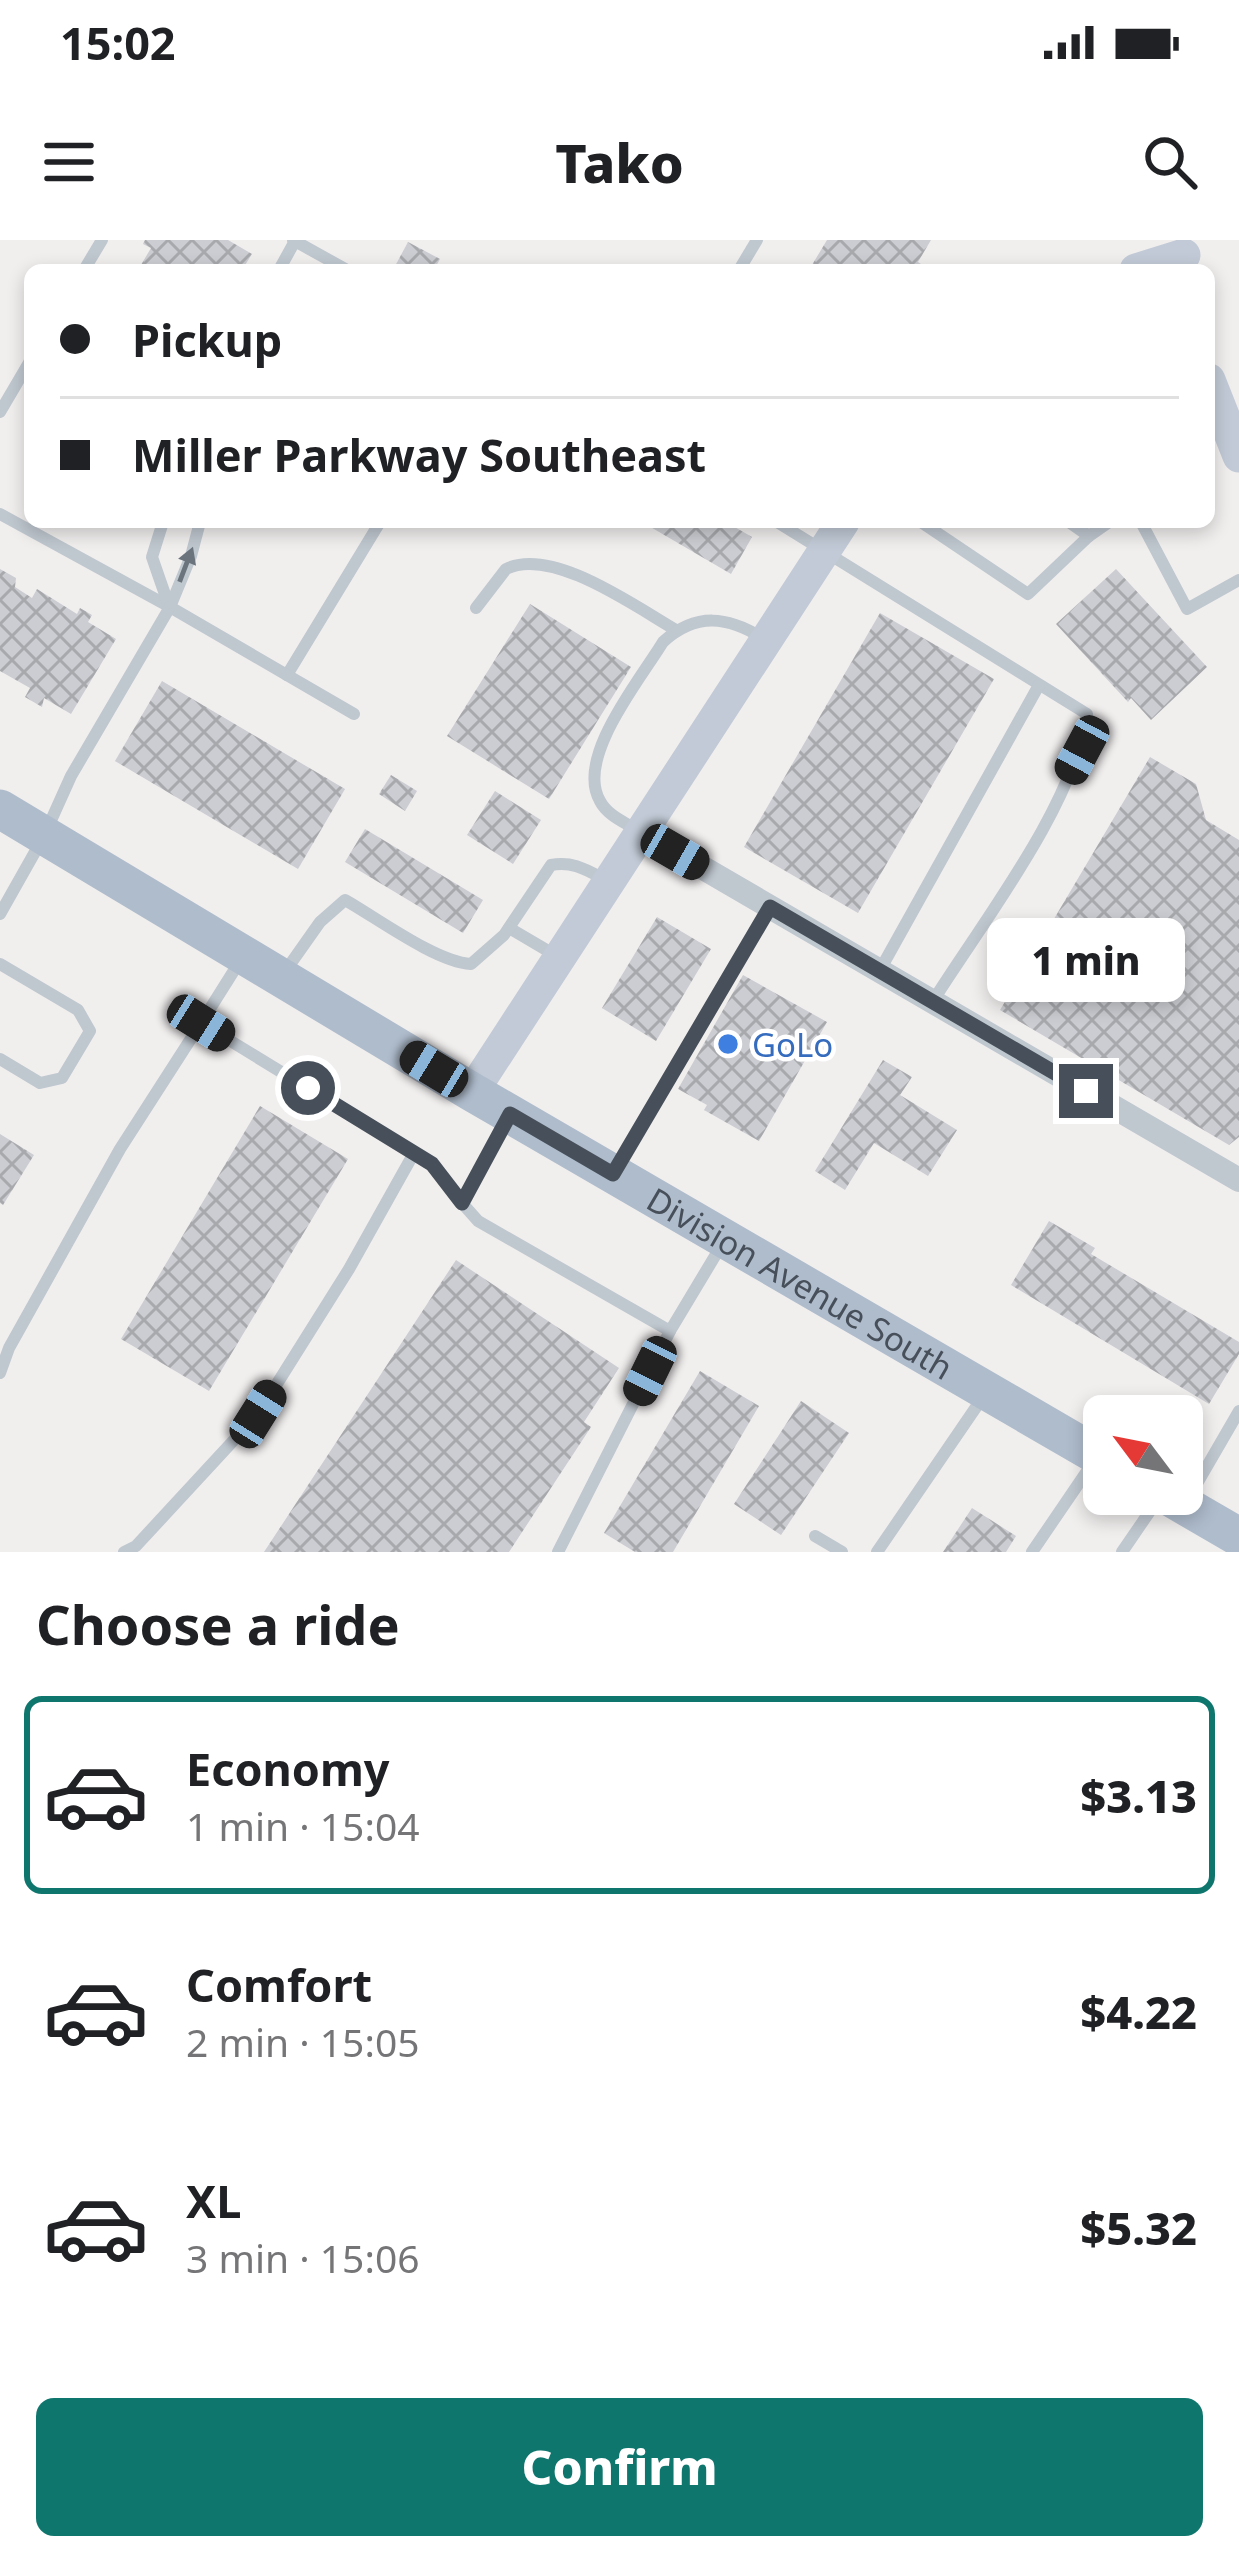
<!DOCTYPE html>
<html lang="en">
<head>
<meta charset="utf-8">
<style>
  body { margin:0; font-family:"Noto Sans",sans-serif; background:#f6f6f6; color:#202124; height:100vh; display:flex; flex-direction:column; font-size:45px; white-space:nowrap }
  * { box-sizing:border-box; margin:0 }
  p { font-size:39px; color:#757577 }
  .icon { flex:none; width:66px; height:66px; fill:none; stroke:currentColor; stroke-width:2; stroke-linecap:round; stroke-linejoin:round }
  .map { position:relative; height:1312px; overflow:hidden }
  .details { display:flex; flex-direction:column; background:#fff; flex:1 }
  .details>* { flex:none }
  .guide { position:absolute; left:24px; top:24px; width:1191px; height:264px; border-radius:18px; box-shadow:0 6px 18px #0003; display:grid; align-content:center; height:264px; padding:0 36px; background:#fff }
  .needle { width:78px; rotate:302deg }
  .fabs { position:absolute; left:1083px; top:1155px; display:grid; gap:24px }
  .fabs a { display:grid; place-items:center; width:120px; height:120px; border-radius:18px; background:#fff; box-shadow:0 6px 18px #0003; font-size:60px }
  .end { position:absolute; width:54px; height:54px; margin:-27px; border:15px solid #47505a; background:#fff; box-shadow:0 0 0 6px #fff }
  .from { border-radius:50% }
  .bubble { position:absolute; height:84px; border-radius:18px; background:#fff; box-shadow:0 6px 18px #0003; font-size:39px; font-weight:800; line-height:84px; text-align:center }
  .car { position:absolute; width:36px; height:72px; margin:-36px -18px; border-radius:15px; box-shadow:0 0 9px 3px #0007; background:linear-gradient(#222 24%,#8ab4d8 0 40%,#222 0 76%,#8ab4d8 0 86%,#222 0) }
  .guide b { display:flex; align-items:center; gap:42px; height:114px; font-size:45px }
  .guide b+b { border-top:3px solid #e0e0e0 }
  .guide i { width:30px; height:30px; background:#202124 }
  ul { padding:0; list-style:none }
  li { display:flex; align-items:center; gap:36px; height:198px; margin:0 24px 18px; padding:0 12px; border:6px solid transparent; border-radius:18px }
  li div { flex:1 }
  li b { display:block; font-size:45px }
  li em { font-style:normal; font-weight:800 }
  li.current { border-color:#0f766e }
  li>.icon { width:108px; height:108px; stroke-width:1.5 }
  h2 { padding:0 36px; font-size:54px; line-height:144px }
  .primary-button { display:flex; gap:24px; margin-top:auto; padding:24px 36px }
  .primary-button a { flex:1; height:138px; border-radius:18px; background:#0f766e; color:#fff; font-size:48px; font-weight:800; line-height:138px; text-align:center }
  .status { display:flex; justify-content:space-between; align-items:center; height:84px; padding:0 60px; background:#fff; direction:ltr }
  .status svg { height:33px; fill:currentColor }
  header { display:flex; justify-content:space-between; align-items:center; height:156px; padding:0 36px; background:#fff; font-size:54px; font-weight:800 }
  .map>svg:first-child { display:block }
</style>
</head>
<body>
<div class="status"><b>15:02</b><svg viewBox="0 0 49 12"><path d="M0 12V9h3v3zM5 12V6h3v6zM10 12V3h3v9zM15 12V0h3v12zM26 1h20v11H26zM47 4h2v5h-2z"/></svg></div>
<header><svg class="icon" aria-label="menu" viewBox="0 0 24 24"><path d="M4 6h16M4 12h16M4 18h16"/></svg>Tako<svg class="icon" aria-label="search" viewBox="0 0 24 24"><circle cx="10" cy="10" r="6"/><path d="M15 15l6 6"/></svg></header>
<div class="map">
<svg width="1239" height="1312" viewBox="0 0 1239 1312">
  <defs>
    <pattern id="building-cross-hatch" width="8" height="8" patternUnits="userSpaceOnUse" patternTransform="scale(3)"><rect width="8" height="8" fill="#cbcdd2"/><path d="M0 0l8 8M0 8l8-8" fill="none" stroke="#a7a9ad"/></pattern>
  </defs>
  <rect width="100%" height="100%" fill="#f1eeee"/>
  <g fill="url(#building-cross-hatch)">
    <polygon points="145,0 228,0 252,14 242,30 138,30 151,8 143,4"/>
    <polygon points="827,0 931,0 918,22 924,26 921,30 809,30"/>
    <polygon points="408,2 440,19 434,30 394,28"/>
    <polygon points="642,282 726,282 752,297 731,334"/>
    <polygon points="0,329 16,338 15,347 32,358 37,349 77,374 80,368 92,375 88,382 116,399 71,474 44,458 42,467 25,457 30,448 0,431"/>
    <polygon points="1116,329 1207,427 1151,480 1131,458 1128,462 1056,384"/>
    <polygon points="530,364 631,427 549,559 447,496"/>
    <polygon points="880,373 994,439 858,673 744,607"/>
    <polygon points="162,441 345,549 298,629 115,521"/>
    <polygon points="1150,517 1196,544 1206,580 1239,600 1239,897 1229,905 1000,770"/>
    <polygon points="391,535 417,551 405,571 379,554"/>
    <polygon points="495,551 541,580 513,624 467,595"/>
    <polygon points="365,589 483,660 463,693 345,622"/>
    <polygon points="657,677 711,709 656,801 602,768"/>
    <polygon points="743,735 827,782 759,901 704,870 707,865 678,849"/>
    <polygon points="883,820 912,837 900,855 957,890 928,936 874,903 845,950 815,931"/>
    <polygon points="260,866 348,919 209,1151 121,1099"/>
    <polygon points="0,894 34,915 3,965 0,963"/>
    <polygon points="1049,981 1095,1008 1091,1014 1239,1102 1239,1114 1209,1164 1011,1045"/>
    <polygon points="456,1020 619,1128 584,1182 591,1187 509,1312 264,1312"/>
    <polygon points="700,1131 759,1166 673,1312 635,1312 604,1293"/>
    <polygon points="801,1161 849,1193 781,1295 734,1264"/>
    <polygon points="972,1268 1016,1296 1006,1312 943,1312"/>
  </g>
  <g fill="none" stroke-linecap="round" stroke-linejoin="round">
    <g stroke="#bfc7cf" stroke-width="12">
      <polyline points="293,0 347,30"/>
      <polyline points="84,30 102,0"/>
      <polyline points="279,30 295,1"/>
      <polyline points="739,30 757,0"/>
      <polyline points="0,172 30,121"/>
      <polyline points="0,274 170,367"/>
      <polyline points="163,282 152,317 169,366"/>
      <path d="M 777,282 L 1087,474 C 1073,567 984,680 933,761"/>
      <polyline points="921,282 1028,354 1089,296 1109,282"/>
      <polyline points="1069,282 1089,296"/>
      <polyline points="1141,282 1187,369 1239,340"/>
      <polyline points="170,367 191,316 200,282"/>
      <path d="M 476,368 L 506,329 C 552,306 636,367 676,390"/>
      <polyline points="287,435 380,282"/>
      <path d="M 637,590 C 624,582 607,575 600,561 C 575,518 640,440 663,402 C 696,372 728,376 764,399"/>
      <polyline points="0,674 44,596 71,536 170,367 354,474"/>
      <polyline points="509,688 555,715"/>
      <polyline points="240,721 201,783 432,924 462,963"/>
      <polyline points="0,724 78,770 90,791 62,838 40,843 0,819"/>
      <polyline points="880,730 1039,445"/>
      <path d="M 284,733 L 320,682 L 345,660 C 377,678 436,722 471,724 L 504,695 L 551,625 C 572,621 585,629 604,639"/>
      <polyline points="506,881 462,963 478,981 670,1091"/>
      <polyline points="616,928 770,667"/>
      <polyline points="0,1133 9,1108 120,909 201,783"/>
      <polyline points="1188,1259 1239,1171"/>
      <polyline points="815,1296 842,1312"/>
      <polyline points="124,1312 136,1306 258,1174 349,1029 414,913"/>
      <polyline points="558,1312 670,1091 721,1006"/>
      <polyline points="877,1312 983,1157"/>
      <polyline points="1032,1312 1094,1221"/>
      <polyline points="1122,1312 1161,1255"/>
    </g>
    <polyline stroke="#bfc7cf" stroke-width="24" points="643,593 1239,940"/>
    <g stroke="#c1cad6" stroke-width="33">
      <polyline points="1136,30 1184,15"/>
      <polyline points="1209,140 1239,216"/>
      <polyline points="472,852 843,282"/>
    </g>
    <g stroke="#afbccc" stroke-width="39">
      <path id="s1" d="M 0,569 L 472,852 L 1104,1219"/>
      <polyline points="1165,1254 1239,1297"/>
    </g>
  </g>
  <defs><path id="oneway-solid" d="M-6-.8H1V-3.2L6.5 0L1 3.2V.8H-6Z" transform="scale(3)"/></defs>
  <use fill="#6b747d" href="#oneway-solid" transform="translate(186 325) rotate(-69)"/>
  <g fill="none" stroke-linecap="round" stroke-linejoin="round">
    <polyline stroke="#47505a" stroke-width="15" points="308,848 432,924 462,963 510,874 613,934 770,667 1086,851"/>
  </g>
  <circle fill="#3f7fe0" stroke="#fff" stroke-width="4.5" cx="728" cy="804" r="12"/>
  <g text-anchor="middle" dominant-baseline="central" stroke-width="9" stroke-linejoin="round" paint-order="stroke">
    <g font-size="33" fill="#366cbe" stroke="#fff" text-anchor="start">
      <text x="752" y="804">GoLo</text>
    </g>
    <g font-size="33" fill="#47505a" stroke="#fff">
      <text stroke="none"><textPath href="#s1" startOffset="930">Division Avenue South</textPath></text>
    </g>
  </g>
</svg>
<div class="fabs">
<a><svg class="needle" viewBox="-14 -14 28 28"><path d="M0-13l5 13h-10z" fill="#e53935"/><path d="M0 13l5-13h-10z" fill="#757577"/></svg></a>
</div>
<i class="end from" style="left:308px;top:848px"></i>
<i class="end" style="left:1086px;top:851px"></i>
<div class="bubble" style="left:987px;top:678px;width:198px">1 min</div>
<i class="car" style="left:1082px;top:510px;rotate:208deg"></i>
<i class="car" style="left:675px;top:612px;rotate:120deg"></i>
<i class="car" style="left:201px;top:783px;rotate:122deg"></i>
<i class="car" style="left:434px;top:829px;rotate:301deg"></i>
<i class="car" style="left:650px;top:1131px;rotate:206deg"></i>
<i class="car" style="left:258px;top:1174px;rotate:32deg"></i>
<div class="guide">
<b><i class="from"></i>Pickup</b>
<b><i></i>Miller Parkway Southeast</b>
</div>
</div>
<section class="details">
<h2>Choose a ride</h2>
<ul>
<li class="current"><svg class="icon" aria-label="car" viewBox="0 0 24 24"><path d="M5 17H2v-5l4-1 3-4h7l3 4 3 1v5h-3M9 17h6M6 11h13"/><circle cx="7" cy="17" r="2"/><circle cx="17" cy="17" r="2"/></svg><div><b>Economy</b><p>1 min · 15:04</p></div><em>$3.13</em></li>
<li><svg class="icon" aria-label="car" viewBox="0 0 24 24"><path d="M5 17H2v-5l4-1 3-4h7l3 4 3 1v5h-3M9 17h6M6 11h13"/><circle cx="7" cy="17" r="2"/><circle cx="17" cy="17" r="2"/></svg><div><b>Comfort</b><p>2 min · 15:05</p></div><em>$4.22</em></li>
<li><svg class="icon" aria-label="car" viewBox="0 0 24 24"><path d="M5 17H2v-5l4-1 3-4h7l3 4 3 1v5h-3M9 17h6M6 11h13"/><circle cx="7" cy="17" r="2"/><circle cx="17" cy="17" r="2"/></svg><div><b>XL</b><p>3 min · 15:06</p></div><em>$5.32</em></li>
</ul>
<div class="primary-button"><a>Confirm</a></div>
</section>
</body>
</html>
